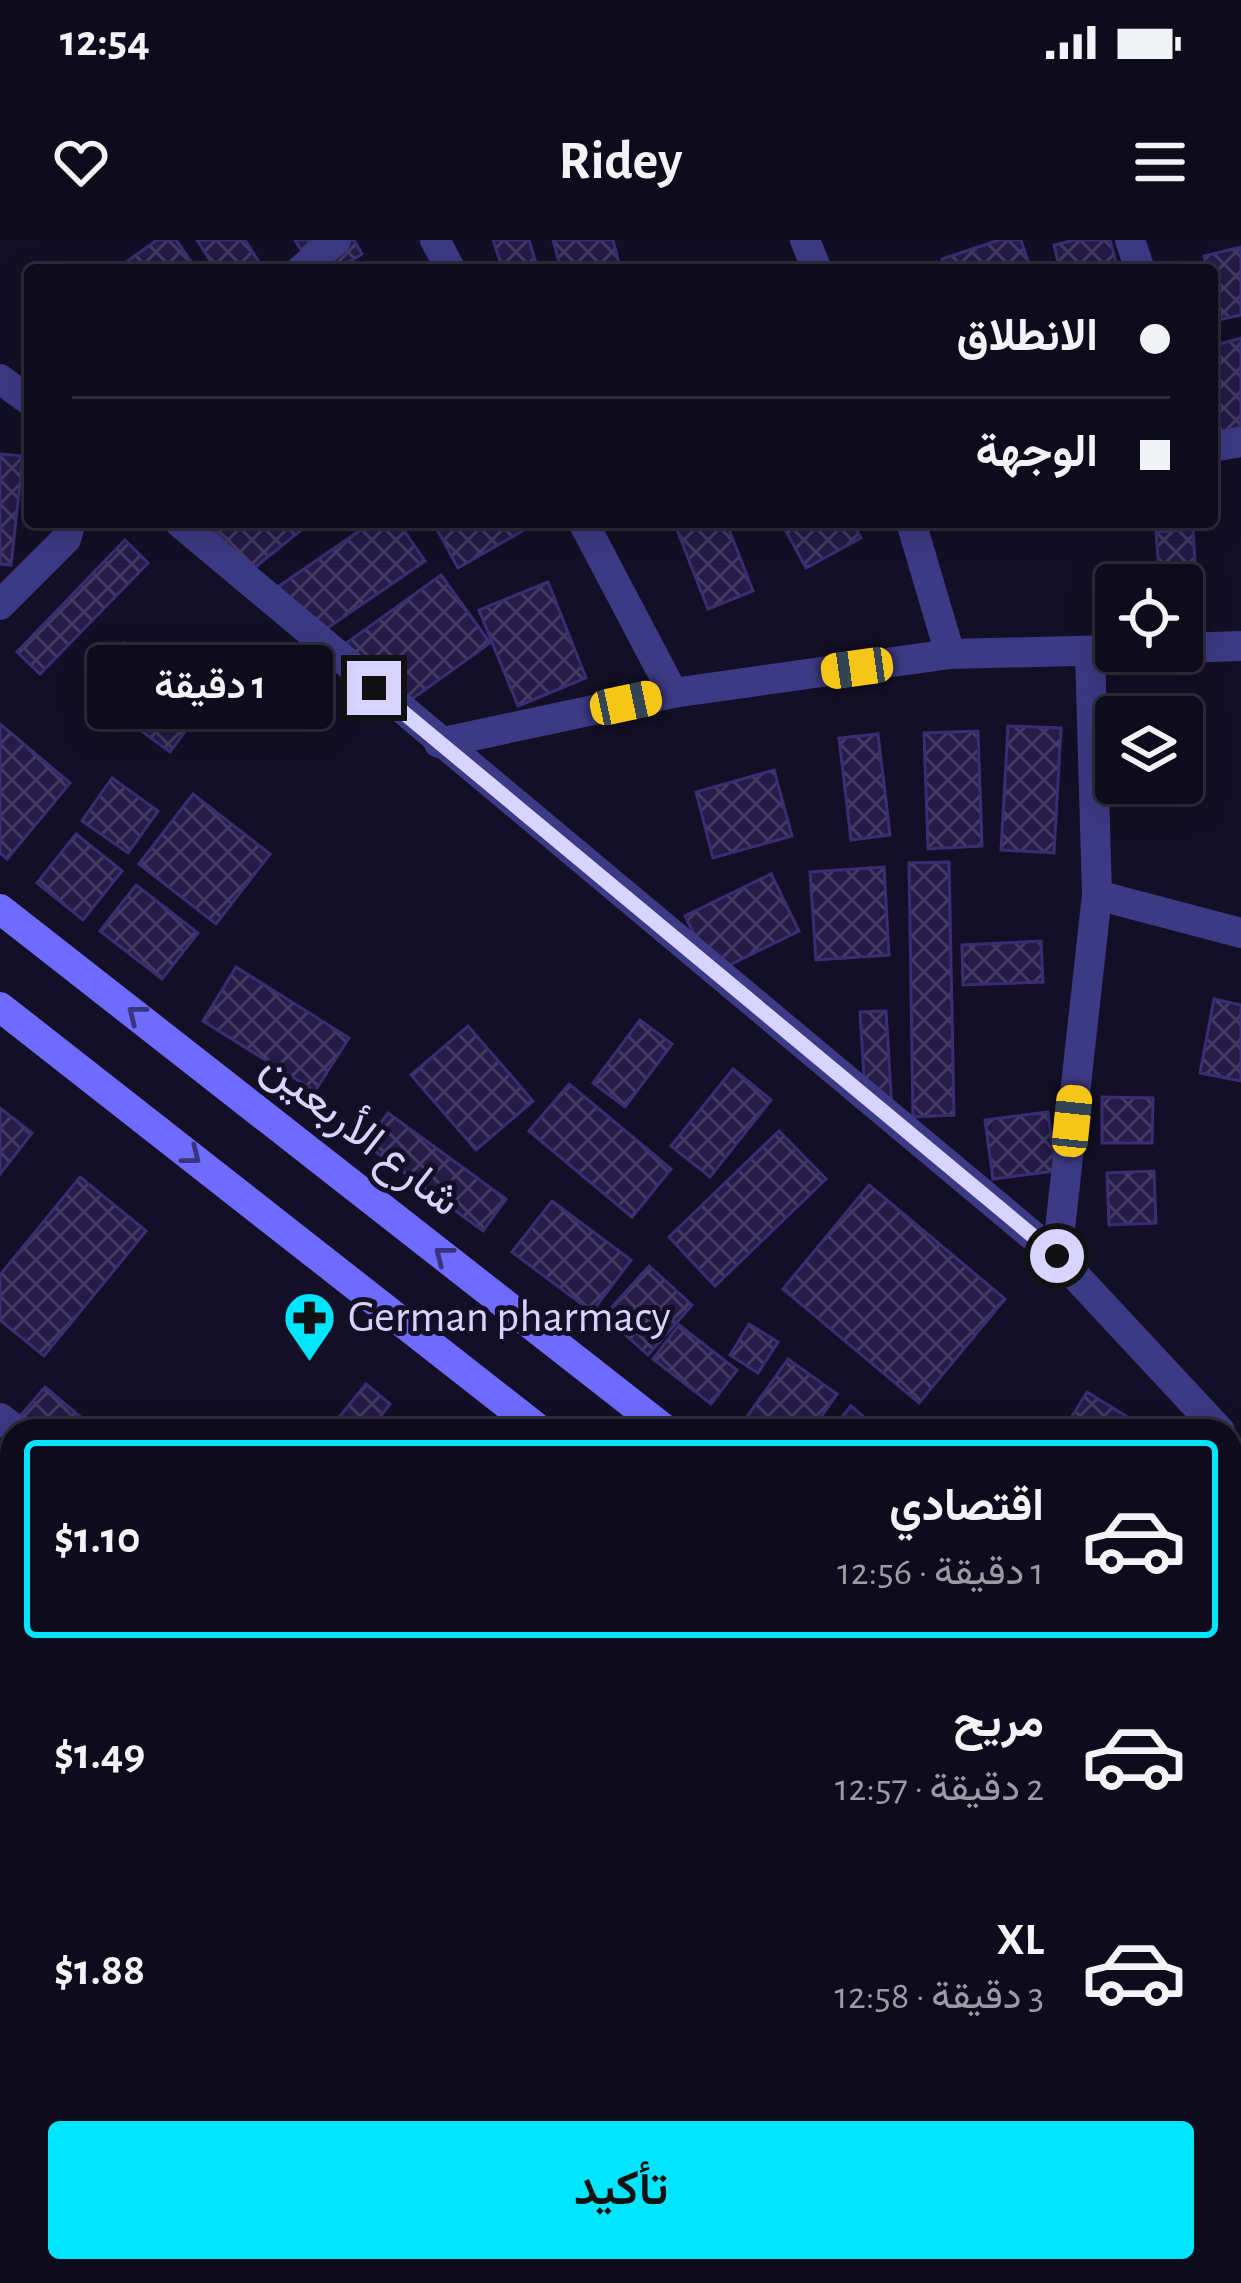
<!DOCTYPE html>
<html lang="ar">
<head>
<meta charset="utf-8">
<style>
  body { margin:0; font-family:"Alegreya Sans",Vazirmatn,sans-serif; background:#1c1929; color:#f1f3f6; direction:rtl; height:100vh; display:flex; flex-direction:column; font-size:45px; white-space:nowrap }
  * { box-sizing:border-box; margin:0 }
  p { font-size:39px; color:#9b9ba3 }
  .icon { flex:none; width:66px; height:66px; fill:none; stroke:currentColor; stroke-width:2; stroke-linecap:round; stroke-linejoin:round }
  .map { position:relative; flex:1; overflow:hidden; direction:ltr }
  .panel { position:absolute; left:0px; top:1179px; width:1242px; height:864px; display:flex; flex-direction:column; background:#0e0b1c; border-radius:36px 36px 0 0; box-shadow:0 6px 30px #0003,0 0 0 3px #2e2b3b; direction:rtl }
  .panel>* { flex:none }
  .top-card { position:absolute; left:24px; top:24px; width:1194px; height:264px; border-radius:12px; box-shadow:0 6px 30px #0003,0 0 0 3px #2e2b3b; direction:rtl; display:grid; align-content:center; height:264px; padding:0 48px; background:#0e0b1c }
  .fabs { position:absolute; left:1095px; top:324px; display:grid; gap:24px }
  .fabs a { display:grid; place-items:center; width:108px; height:108px; border-radius:12px; background:#0e0b1c; box-shadow:0 6px 30px #0003,0 0 0 3px #2e2b3b; font-size:60px }
  .end { position:absolute; width:54px; height:54px; margin:-27px; border:15px solid #d9d4ff; background:#111; box-shadow:0 0 0 6px #111 }
  .from { border-radius:50% }
  .bubble { position:absolute; height:84px; border-radius:12px; background:#0e0b1c; box-shadow:0 6px 30px #0003,0 0 0 3px #2e2b3b; font-size:39px; font-weight:600; line-height:84px; text-align:center; direction:rtl }
  .car { position:absolute; width:36px; height:72px; margin:-36px -18px; border-radius:15px; box-shadow:0 0 9px 3px #0007; background:linear-gradient(#f5c518 24%,#345 0 40%,#f5c518 0 76%,#345 0 86%,#f5c518 0) }
  .top-card b { display:flex; align-items:center; gap:42px; height:114px; font-size:45px }
  .top-card b+b { border-top:3px solid #2e2b3b }
  .top-card i { width:30px; height:30px; background:#f1f3f6 }
  ul { padding:21px 0 0; list-style:none }
  li { display:flex; align-items:center; gap:36px; height:198px; margin:0 24px 18px; padding:0 24px; border:6px solid transparent; border-radius:12px }
  li div { flex:1 }
  li b { display:block; font-size:45px }
  li em { font-style:normal; font-weight:600 }
  li.on { border-color:#00e5ff }
  li>.icon { width:108px; height:108px; stroke-width:1.5 }
  .primary-button { display:flex; gap:24px; margin-top:auto; padding:24px 48px }
  .primary-button a { flex:1; height:138px; border-radius:12px; background:#00e5ff; color:#111; font-size:48px; font-weight:600; line-height:138px; text-align:center }
  .status { display:flex; justify-content:space-between; align-items:center; height:84px; padding:0 60px; background:#0e0b1c; direction:ltr }
  .status svg { height:33px; fill:currentColor }
  header { display:flex; justify-content:space-between; align-items:center; height:156px; padding:0 48px; background:#0e0b1c; font-size:54px; font-weight:600 }
  .map>svg:first-child { display:block }
</style>
</head>
<body>
<div class="status"><b>12:54</b><svg viewBox="0 0 49 12"><path d="M0 12V9h3v3zM5 12V6h3v6zM10 12V3h3v9zM15 12V0h3v12zM26 1h20v11H26zM47 4h2v5h-2z"/></svg></div>
<header><svg class="icon" aria-label="menu" viewBox="0 0 24 24"><path d="M4 6h16M4 12h16M4 18h16"/></svg>Ridey<svg class="icon" aria-label="heart" viewBox="0 0 24 24"><path d="M12 20l-8-8c-3-5 5-10 8-4 3-6 11-1 8 4z"/></svg></header>
<div class="map">
<svg width="1241" height="2043" viewBox="0 0 1241 2043">
  <defs>
    <pattern id="building-cross-hatch" width="8" height="8" patternUnits="userSpaceOnUse" patternTransform="scale(3)"><rect width="8" height="8" fill="#241b47"/><path d="M0 0l8 8M0 8l8-8" fill="none" stroke="#433b63"/></pattern>
  </defs>
  <rect width="100%" height="100%" fill="#130f26"/>
  <g fill="url(#building-cross-hatch)" stroke="#3b2d73" stroke-width="3">
    <polygon points="157,0 176,0 197,30 115,30"/>
    <polygon points="197,0 245,0 264,30 216,30"/>
    <polygon points="295,0 354,0 362,14 336,30 313,30"/>
    <polygon points="493,0 529,0 538,30 503,30"/>
    <polygon points="553,0 613,0 620,27 561,30"/>
    <polygon points="999,0 1021,0 1031,30 946,30 942,19"/>
    <polygon points="1075,0 1110,0 1118,30 1060,30 1054,5"/>
    <polygon points="1241,7 1241,75 1218,80 1212,30 1207,30 1204,16"/>
    <polygon points="1241,98 1241,187 1212,194 1212,106"/>
    <polygon points="0,214 23,216 11,325 0,324"/>
    <polygon points="208,282 292,282 300,291 249,332"/>
    <polygon points="372,282 398,282 425,321 310,400 275,349"/>
    <polygon points="433,282 536,282 536,283 458,328"/>
    <polygon points="674,282 726,282 753,351 708,369"/>
    <polygon points="781,282 852,282 861,298 806,328"/>
    <polygon points="1193,289 1198,371 1182,372 1182,345 1160,345 1156,292"/>
    <polygon points="125,300 148,323 40,434 17,412"/>
    <polygon points="441,335 490,403 394,472 345,404"/>
    <polygon points="548,342 586,438 518,466 479,370"/>
    <polygon points="124,403 206,463 170,512 88,452"/>
    <polygon points="1170,472 1204,472 1204,495 1182,495 1182,477 1170,477"/>
    <polygon points="0,484 70,543 7,619 0,613"/>
    <polygon points="1008,486 1061,488 1054,613 1001,610"/>
    <polygon points="978,491 982,606 928,609 924,493"/>
    <polygon points="878,494 890,595 851,600 839,498"/>
    <polygon points="774,530 792,596 713,618 696,552"/>
    <polygon points="112,538 158,571 128,613 82,581"/>
    <polygon points="193,554 270,614 216,684 139,624"/>
    <polygon points="76,594 122,631 83,680 37,643"/>
    <polygon points="949,622 954,875 913,877 909,623"/>
    <polygon points="884,627 889,715 816,720 810,632"/>
    <polygon points="771,634 799,691 713,733 685,676"/>
    <polygon points="136,645 198,693 162,739 100,691"/>
    <polygon points="1041,701 1043,742 963,745 962,705"/>
    <polygon points="236,727 349,798 315,851 203,781"/>
    <polygon points="1214,759 1241,765 1241,841 1200,833"/>
    <polygon points="886,771 892,869 866,870 860,772"/>
    <polygon points="640,780 672,804 625,867 593,843"/>
    <polygon points="468,786 533,861 476,910 411,835"/>
    <polygon points="733,829 771,860 710,937 671,906"/>
    <polygon points="569,844 671,929 632,977 529,891"/>
    <polygon points="1102,857 1153,858 1152,903 1102,903"/>
    <polygon points="0,868 32,893 0,934"/>
    <polygon points="1048,872 1056,931 993,939 985,880"/>
    <polygon points="388,873 506,959 483,991 365,904"/>
    <polygon points="779,891 826,939 715,1046 669,997"/>
    <polygon points="1154,931 1156,983 1109,985 1107,933"/>
    <polygon points="80,937 146,991 44,1116 0,1080 0,1035"/>
    <polygon points="869,945 1005,1059 919,1163 783,1049"/>
    <polygon points="552,961 631,1020 592,1072 512,1012"/>
    <polygon points="649,1026 692,1065 648,1115 604,1076"/>
    <polygon points="749,1084 778,1102 758,1133 730,1115"/>
    <polygon points="679,1085 737,1130 711,1164 653,1119"/>
    <polygon points="788,1119 837,1154 811,1191 750,1191 741,1185"/>
    <polygon points="366,1144 390,1164 369,1191 328,1191"/>
    <polygon points="45,1147 97,1191 9,1189"/>
    <polygon points="1087,1152 1147,1189 1145,1191 1063,1191"/>
    <polygon points="851,1166 880,1191 830,1191"/>
    <polygon points="1230,1269 1241,1280 1241,1313 1230,1325"/>
    <polygon points="1241,1353 1241,1471 1230,1464 1230,1369"/>
    <polygon points="1230,1487 1241,1495 1241,1602 1230,1594"/>
    <polygon points="12,1521 12,1548 0,1531"/>
    <polygon points="0,1811 12,1818 0,1840"/>
    <polygon points="1230,1834 1241,1842 1241,1932 1230,1948"/>
    <polygon points="138,2031 194,2031 183,2043 151,2043"/>
    <polygon points="393,2031 404,2031 421,2043 385,2043"/>
    <polygon points="590,2031 657,2031 649,2043 607,2043"/>
    <polygon points="759,2031 851,2031 844,2043 752,2043"/>
    <polygon points="1067,2031 1102,2031 1094,2043 1085,2043"/>
  </g>
  <g fill="none" stroke-linecap="round" stroke-linejoin="round">
    <g stroke="#3d3a85" stroke-width="30">
      <polyline points="435,0 451,30"/>
      <polyline points="805,0 817,30"/>
      <polyline points="1130,0 1140,30"/>
      <polyline points="301,30 336,0"/>
      <polyline points="0,139 30,161"/>
      <polyline points="1212,207 1241,202"/>
      <polyline points="179,282 1057,1016 1220,1191"/>
      <polyline points="583,282 673,453"/>
      <polyline points="911,282 950,414"/>
      <polyline points="0,365 66,299 71,282"/>
      <polyline points="1182,408 1241,406"/>
      <polyline points="439,503 673,453 950,414 1116,410"/>
      <polyline points="1097,655 1241,693"/>
      <polyline points="1057,1016 1097,655 1090,412"/>
      <polyline points="0,1178 17,1191"/>
      <polyline points="0,1304 12,1285"/>
      <polyline points="0,1908 12,1888"/>
      <polyline points="1113,2031 1128,2043"/>
      <polyline points="298,2043 306,2031"/>
      <polyline points="693,2043 700,2031"/>
    </g>
    <g stroke="#6f6bff" stroke-width="30">
      <polyline points="0,669 667,1191"/>
      <polyline points="0,767 541,1191"/>
      <polyline points="1230,1632 1241,1640"/>
      <polyline points="1230,1735 1241,1744"/>
    </g>
  </g>
  <defs><path id="oneway-chevron" d="M-2-3.5L2.5 0L-2 3.5" fill="none" stroke-width="1.6" stroke-linecap="round" stroke-linejoin="round" transform="scale(3)"/></defs>
  <g stroke="#38347d">
    <use href="#oneway-chevron" transform="translate(136 774) rotate(-142)"/>
    <use href="#oneway-chevron" transform="translate(192 916) rotate(38)"/>
    <use href="#oneway-chevron" transform="translate(443 1015) rotate(-142)"/>
  </g>
  <g fill="none" stroke-linecap="round" stroke-linejoin="round">
    <polyline stroke="#d9d4ff" stroke-width="15" points="374,448 1057,1016"/>
  </g>
  <defs>
    <symbol id="pharmacy-pin" viewBox="-11 -11 22 30"><path d="M0 17L-7.5 6A9.5 9.5 0 1 1 7.5 6Z" fill="#00e5ff" stroke="#130f26"/><path d="M-2-6h4v4h4v4h-4v4h-4v-4h-4v-4h4Z" fill="#111"/></symbol>
  </defs>
  <g fill-rule="evenodd">
    <use href="#pharmacy-pin" x="280" y="1048" width="59" height="81"/>
  </g>
  <g text-anchor="middle" dominant-baseline="central" stroke-width="10" stroke-linejoin="round" paint-order="stroke">
    <g font-size="45" fill="#d9d4ff" stroke="#130f26">
      <text transform="translate(361 894) rotate(38)">شارع الأربعين</text>
    </g>
    <g font-size="45" fill="#d9d4ff" stroke="#130f26" text-anchor="start">
      <text x="348" y="1077">German pharmacy</text>
    </g>
  </g>
</svg>
<div class="fabs">
<a><svg class="icon" aria-label="locate" viewBox="0 0 24 24"><circle cx="12" cy="12" r="6"/><path d="M12 2v4M12 18v4M2 12h4M18 12h4"/></svg></a>
<a><svg class="icon" aria-label="layers" viewBox="0 0 24 24"><path d="M12 4l9 5-9 5-9-5zM3 14l9 5 9-5"/></svg></a>
</div>
<i class="end from" style="left:1057px;top:1016px"></i>
<i class="end" style="left:374px;top:448px"></i>
<div class="bubble" style="left:87px;top:405px;width:246px">1 دقيقة</div>
<i class="car" style="left:857px;top:428px;rotate:262deg"></i>
<i class="car" style="left:626px;top:463px;rotate:78deg"></i>
<i class="car" style="left:1072px;top:881px;rotate:6deg"></i>
<div class="top-card">
<b><i class="from"></i>الانطلاق</b>
<b><i></i>الوجهة</b>
</div>
<section class="panel">
<ul>
<li class="on"><svg class="icon" aria-label="car" viewBox="0 0 24 24"><path d="M5 17H2v-5l4-1 3-4h7l3 4 3 1v5h-3M9 17h6M6 11h13"/><circle cx="7" cy="17" r="2"/><circle cx="17" cy="17" r="2"/></svg><div><b>اقتصادي</b><p>1 دقيقة · 12:56</p></div><em>$1.10</em></li>
<li><svg class="icon" aria-label="car" viewBox="0 0 24 24"><path d="M5 17H2v-5l4-1 3-4h7l3 4 3 1v5h-3M9 17h6M6 11h13"/><circle cx="7" cy="17" r="2"/><circle cx="17" cy="17" r="2"/></svg><div><b>مريح</b><p>2 دقيقة · 12:57</p></div><em>$1.49</em></li>
<li><svg class="icon" aria-label="car" viewBox="0 0 24 24"><path d="M5 17H2v-5l4-1 3-4h7l3 4 3 1v5h-3M9 17h6M6 11h13"/><circle cx="7" cy="17" r="2"/><circle cx="17" cy="17" r="2"/></svg><div><b>XL</b><p>3 دقيقة · 12:58</p></div><em>$1.88</em></li>
</ul>
<div class="primary-button"><a>تأكيد</a></div>
</section>
</div>
</body>
</html>
